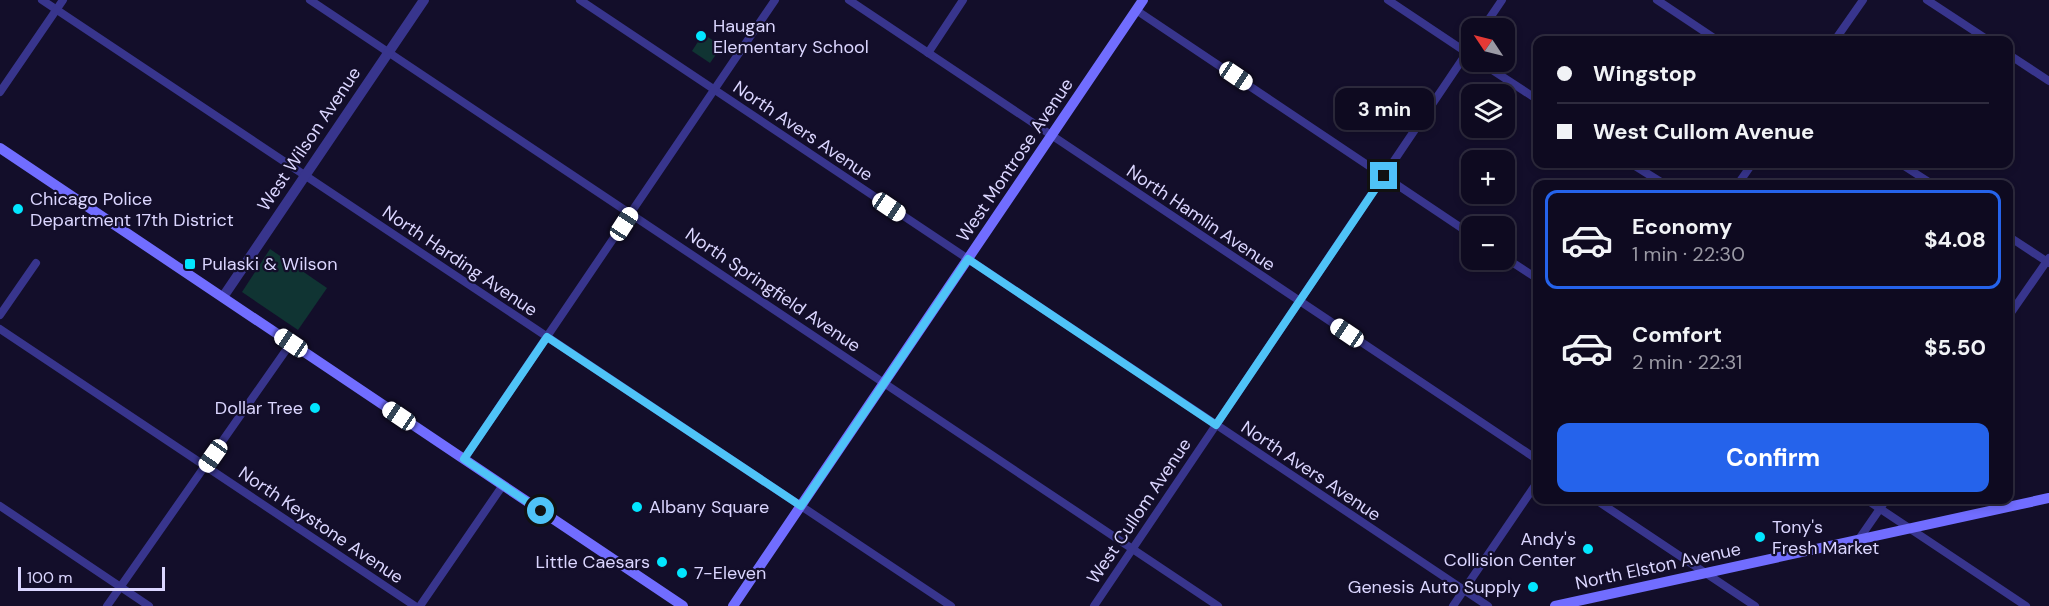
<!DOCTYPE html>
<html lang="en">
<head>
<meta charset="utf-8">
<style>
  body { margin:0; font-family:"DM Sans",sans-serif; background:#171329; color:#f1f3f6; height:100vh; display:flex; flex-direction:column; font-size:22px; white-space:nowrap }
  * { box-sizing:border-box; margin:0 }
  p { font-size:20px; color:#9b9aa5 }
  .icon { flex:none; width:33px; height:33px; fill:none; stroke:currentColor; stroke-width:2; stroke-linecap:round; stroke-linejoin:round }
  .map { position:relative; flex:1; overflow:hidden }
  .side { position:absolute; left:1533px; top:180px; width:480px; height:324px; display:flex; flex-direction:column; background:#0e0a20; border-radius:12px; box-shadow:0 3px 9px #0003,0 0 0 2px #2e2b3e }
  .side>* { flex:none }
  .guide { position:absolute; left:1533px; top:36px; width:480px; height:132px; border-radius:12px; box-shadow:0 3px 9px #0003,0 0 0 2px #2e2b3e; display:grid; align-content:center; height:132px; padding:0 24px; background:#0e0a20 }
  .needle { width:39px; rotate:305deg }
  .fabs { position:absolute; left:1461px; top:18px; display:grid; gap:12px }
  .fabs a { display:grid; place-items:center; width:54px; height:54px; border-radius:12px; background:#0e0a20; box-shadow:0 3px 9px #0003,0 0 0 2px #2e2b3e; font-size:30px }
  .scale { position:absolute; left:18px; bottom:15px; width:147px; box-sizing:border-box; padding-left:6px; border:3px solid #dbd6ff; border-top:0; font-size:16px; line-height:21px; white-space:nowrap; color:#dbd6ff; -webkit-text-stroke:4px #130e2a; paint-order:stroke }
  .end { position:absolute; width:27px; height:27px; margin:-14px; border:8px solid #4fc3f7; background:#111; box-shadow:0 0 0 3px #111 }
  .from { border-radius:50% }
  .bubble { position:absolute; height:42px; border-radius:12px; background:#0e0a20; box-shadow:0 3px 9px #0003,0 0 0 2px #2e2b3e; font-size:20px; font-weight:700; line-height:42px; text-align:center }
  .car { position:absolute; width:18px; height:36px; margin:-18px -9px; border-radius:8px; box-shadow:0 0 4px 2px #0007; background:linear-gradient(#fff 24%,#345 0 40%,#fff 0 76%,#345 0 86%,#fff 0) }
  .guide b { display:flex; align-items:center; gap:21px; height:57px; font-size:22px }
  .guide b+b { border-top:2px solid #2e2b3e }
  .guide i { width:15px; height:15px; background:#f1f3f6 }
  ul { padding:10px 0 0; list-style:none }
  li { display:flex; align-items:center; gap:18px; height:99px; margin:0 12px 9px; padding:0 12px; border:3px solid transparent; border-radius:12px }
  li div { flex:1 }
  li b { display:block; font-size:22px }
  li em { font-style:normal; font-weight:700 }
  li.active { border-color:#2563eb }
  li>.icon { width:54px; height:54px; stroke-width:1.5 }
  .action { display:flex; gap:12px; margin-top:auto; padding:12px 24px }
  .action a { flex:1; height:69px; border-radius:12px; background:#2563eb; color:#fff; font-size:24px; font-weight:700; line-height:69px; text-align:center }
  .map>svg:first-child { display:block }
</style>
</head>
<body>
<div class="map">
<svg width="2049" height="606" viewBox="0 0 2049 606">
  <rect width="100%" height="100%" fill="#130e2a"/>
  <g fill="#103433">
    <polygon points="703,34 722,46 710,63 692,51"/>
    <polygon points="270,249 327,288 298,330 242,292"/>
  </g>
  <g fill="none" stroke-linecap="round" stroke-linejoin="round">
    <g stroke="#38358d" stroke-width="8">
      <polyline points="42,0 951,606"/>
      <polyline points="310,0 1218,606"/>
      <polyline points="580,0 1488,606"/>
      <polyline points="849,0 1538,460"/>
      <polyline points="1388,0 1472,56"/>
      <polyline points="1657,0 1717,40"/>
      <polyline points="1927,0 1988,40"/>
      <polyline points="1136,10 1472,235"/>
      <polyline points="1483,28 1502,0"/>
      <polyline points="1835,40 1863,0"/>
      <polyline points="928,53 963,0"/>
      <polyline points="2008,54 2049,81"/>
      <polyline points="1480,62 1538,100"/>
      <polyline points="0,92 63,0"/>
      <polyline points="1632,164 1664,184"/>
      <polyline points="1901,164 1932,184"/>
      <polyline points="1738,184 1752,164"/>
      <polyline points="2008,236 2049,263"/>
      <polyline points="1504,257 1538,279"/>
      <polyline points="0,315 36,263"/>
      <polyline points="2008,317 2049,258"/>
      <polyline points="0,329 415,606"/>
      <polyline points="464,459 775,0"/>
      <polyline points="1596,500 1755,606"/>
      <polyline points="1867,500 2026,606"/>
      <polyline points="0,506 149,606"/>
      <polyline points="1859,539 1886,500"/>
      <polyline points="107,606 291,343"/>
      <polyline points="420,606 503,485"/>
      <polyline points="1094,606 1472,45"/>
      <polyline points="1453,606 1538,481"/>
    </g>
    <polyline stroke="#38358d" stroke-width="10" points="223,297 424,0"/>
    <g stroke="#716dff" stroke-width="10">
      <polyline points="0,148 683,606"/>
      <polyline points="733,606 1143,0"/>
      <polyline points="1555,606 2049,498"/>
    </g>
  </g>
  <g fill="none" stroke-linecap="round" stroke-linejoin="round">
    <polyline stroke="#4fc3f7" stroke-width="8" points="541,511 464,459 547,337 801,506 968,259 1216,425 1384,176"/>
  </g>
  <g fill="#02e6ff" stroke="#130e2a" stroke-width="2">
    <circle cx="701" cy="36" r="6"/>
    <circle cx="18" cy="209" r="6"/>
    <rect x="184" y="258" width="12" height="12" rx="3"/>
    <circle cx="315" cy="408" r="6"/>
    <circle cx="637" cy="507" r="6"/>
    <circle cx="1760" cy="537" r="6"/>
    <circle cx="1588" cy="549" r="6"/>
    <circle cx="662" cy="562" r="6"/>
    <circle cx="682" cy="573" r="6"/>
    <circle cx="1533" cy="587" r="6"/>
  </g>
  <g text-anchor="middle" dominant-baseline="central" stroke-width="4.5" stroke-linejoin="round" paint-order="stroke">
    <g font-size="18" fill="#dbd6ff" stroke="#130e2a" text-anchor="start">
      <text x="713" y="26">Haugan<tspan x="713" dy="21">Elementary School</tspan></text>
      <text x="30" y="199">Chicago Police<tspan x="30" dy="21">Department 17th District</tspan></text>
      <text x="202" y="264">Pulaski &amp; Wilson</text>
      <text x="303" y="408" text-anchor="end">Dollar Tree</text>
      <text x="649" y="507">Albany Square</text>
      <text x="1772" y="527">Tony's<tspan x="1772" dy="21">Fresh Market</tspan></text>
      <text x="1576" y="539" text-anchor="end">Andy's<tspan x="1576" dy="21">Collision Center</tspan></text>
      <text x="650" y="562" text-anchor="end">Little Caesars</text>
      <text x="694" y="573">7-Eleven</text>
      <text x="1521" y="587" text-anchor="end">Genesis Auto Supply</text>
    </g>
    <g font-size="18" fill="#dbd6ff" stroke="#130e2a">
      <text transform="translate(803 131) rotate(34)">North Avers Avenue</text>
      <text transform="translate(309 139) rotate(-56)">West Wilson Avenue</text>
      <text transform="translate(1015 160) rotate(-56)">West Montrose Avenue</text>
      <text transform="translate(1201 218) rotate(34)">North Hamlin Avenue</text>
      <text transform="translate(460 261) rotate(34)">North Harding Avenue</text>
      <text transform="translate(773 290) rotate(34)">North Springfield Avenue</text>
      <text transform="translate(1311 471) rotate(34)">North Avers Avenue</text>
      <text transform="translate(1139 511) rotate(-56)">West Cullom Avenue</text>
      <text transform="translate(321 525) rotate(34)">North Keystone Avenue</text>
      <text transform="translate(1658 566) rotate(-12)">North Elston Avenue</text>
    </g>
  </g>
</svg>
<div class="fabs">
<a><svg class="needle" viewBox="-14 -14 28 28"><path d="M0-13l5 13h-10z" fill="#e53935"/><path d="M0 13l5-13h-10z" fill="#9b9aa5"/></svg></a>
<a><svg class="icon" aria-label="layers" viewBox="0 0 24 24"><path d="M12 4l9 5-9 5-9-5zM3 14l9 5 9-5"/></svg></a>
<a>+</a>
<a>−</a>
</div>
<div class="scale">100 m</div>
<i class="end from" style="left:541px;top:511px"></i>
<i class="end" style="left:1384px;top:176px"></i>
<div class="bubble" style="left:1335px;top:88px;width:99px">3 min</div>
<i class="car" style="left:1236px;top:76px;rotate:124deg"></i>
<i class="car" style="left:889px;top:207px;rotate:124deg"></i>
<i class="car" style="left:624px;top:224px;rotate:33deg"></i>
<i class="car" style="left:1347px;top:333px;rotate:304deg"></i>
<i class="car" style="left:291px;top:343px;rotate:304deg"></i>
<i class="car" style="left:399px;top:416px;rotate:304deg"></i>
<i class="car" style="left:213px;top:456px;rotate:215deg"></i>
<div class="guide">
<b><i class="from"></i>Wingstop</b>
<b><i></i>West Cullom Avenue</b>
</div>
<section class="side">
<ul>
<li class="active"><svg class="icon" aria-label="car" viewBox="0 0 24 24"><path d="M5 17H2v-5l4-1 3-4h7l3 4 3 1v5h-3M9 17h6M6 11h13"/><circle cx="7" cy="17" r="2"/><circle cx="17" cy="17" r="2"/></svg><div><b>Economy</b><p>1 min · 22:30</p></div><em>$4.08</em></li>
<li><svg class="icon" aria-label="car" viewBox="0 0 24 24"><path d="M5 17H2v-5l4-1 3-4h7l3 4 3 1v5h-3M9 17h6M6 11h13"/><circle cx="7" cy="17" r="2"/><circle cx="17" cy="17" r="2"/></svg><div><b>Comfort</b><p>2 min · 22:31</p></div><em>$5.50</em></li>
</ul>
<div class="action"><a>Confirm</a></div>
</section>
</div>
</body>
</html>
